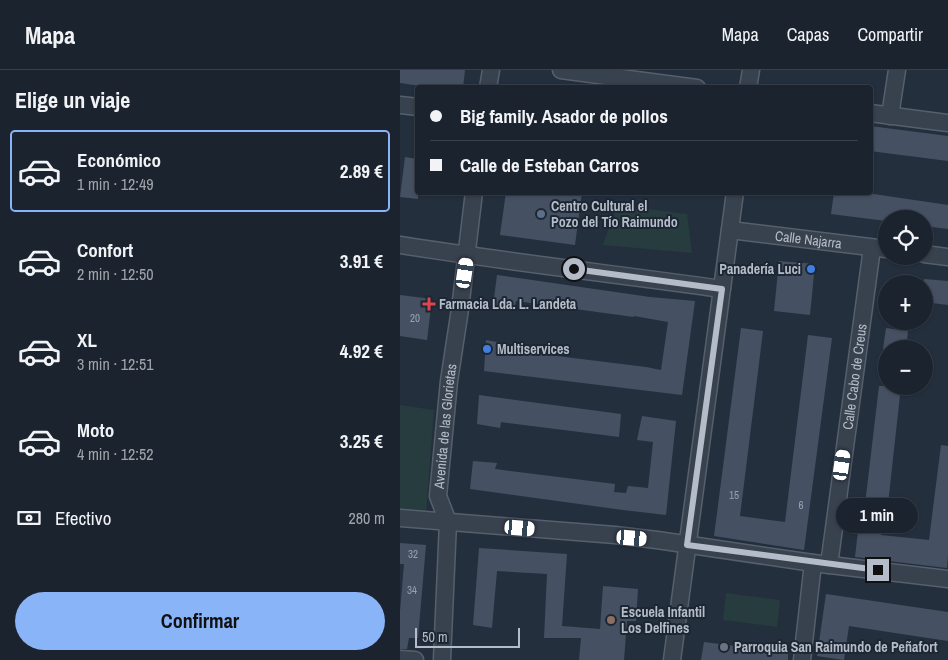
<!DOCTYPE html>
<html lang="es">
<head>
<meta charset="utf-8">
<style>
  body { margin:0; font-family:"Archivo Narrow",sans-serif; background:#242b36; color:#f1f3f6; height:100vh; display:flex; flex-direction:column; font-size:19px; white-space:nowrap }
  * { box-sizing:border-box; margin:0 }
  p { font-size:16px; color:#a0a4aa }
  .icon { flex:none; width:28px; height:28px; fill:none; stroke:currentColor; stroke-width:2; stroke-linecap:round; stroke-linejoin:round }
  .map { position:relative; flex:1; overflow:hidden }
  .side { display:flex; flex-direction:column; background:#1b232e; width:400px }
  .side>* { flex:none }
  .banner { position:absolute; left:15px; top:15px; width:458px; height:110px; border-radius:5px; box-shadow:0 1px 4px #0004,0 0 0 1px #39404a; display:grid; align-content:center; height:110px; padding:0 15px; background:#1b232e }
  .controls { position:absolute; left:478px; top:140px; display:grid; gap:10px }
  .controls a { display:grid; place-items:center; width:55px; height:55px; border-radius:50%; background:#1b232e; box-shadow:0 1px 4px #0004,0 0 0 1px #39404a; font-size:25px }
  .scale { position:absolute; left:15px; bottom:12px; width:105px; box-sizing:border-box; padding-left:5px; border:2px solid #b4bcc9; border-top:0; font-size:14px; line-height:18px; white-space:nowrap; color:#b4bcc9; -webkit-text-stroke:4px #1d2633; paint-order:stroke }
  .end { position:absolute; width:22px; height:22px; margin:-11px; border:6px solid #b4bcc9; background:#111; box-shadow:0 0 0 2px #111 }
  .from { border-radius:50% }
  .bubble { position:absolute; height:35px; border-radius:18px; background:#1b232e; box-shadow:0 1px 4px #0004,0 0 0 1px #39404a; font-size:16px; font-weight:700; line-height:35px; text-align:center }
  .car { position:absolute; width:15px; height:30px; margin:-15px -8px; border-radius:6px; box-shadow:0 0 4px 1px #0007; background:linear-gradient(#fff 24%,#345 0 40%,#fff 0 76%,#345 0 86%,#fff 0) }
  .banner b { display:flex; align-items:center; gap:18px; height:48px; font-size:19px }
  .banner b+b { border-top:1px solid #39404a }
  .banner i { width:12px; height:12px; background:#f1f3f6 }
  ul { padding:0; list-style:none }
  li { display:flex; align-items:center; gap:15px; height:82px; margin:0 10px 8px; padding:0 5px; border:2px solid transparent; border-radius:5px }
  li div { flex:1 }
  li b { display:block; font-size:19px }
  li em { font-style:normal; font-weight:700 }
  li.active { border-color:#8ab4f8 }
  li>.icon { width:45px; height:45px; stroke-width:1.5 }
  h2 { padding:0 15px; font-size:22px; line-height:60px }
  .pay { display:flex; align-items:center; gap:12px; height:55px; padding:0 15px; font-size:19px }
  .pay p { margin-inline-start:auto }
  .primary-button { display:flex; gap:10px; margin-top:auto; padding:10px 15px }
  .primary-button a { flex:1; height:58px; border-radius:30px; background:#8ab4f8; color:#111; font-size:20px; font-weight:700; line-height:58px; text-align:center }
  header { display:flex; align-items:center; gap:30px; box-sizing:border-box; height:70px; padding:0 25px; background:#1b232e; border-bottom:1px solid #39404a }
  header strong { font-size:24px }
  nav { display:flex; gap:28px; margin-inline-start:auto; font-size:18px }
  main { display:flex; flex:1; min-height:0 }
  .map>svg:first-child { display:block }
</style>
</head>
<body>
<header>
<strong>Mapa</strong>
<nav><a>Mapa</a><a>Capas</a><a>Compartir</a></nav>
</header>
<main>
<section class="side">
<h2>Elige un viaje</h2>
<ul>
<li class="active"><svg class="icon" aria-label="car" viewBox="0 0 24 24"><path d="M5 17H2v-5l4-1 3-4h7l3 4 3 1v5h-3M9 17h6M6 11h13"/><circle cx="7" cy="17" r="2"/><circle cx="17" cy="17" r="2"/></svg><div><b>Económico</b><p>1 min · 12:49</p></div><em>2.89 €</em></li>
<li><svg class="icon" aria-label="car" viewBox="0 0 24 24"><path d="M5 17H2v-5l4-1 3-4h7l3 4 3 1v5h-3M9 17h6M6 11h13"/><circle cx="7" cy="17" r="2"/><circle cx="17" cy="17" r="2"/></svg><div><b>Confort</b><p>2 min · 12:50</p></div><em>3.91 €</em></li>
<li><svg class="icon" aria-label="car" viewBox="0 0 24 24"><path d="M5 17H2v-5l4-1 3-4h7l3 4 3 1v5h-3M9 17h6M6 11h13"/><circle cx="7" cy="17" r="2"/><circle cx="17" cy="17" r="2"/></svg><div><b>XL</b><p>3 min · 12:51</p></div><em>4.92 €</em></li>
<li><svg class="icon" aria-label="car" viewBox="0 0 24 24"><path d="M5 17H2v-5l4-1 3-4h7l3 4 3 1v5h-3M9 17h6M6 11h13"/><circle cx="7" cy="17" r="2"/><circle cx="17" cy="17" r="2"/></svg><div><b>Moto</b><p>4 min · 12:52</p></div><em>3.25 €</em></li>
</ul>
<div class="pay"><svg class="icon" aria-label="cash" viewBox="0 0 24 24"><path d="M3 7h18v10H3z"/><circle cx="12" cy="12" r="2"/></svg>Efectivo<p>280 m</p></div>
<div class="primary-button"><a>Confirmar</a></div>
</section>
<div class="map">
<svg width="548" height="590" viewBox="0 0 548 590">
  <rect width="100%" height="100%" fill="#242f3e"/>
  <g fill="#263c3f">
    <polygon points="217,135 287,144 292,183 203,175"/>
    <polygon points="0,335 34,340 26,444 0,442"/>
    <polygon points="326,523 380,530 377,557 323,550"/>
  </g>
  <g fill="#455162">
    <polygon points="0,0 65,0 63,18 35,18 0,13"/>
    <polygon points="470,56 548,66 548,91 470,81"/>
    <polygon points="5,87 18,89 18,129 0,127"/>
    <polygon points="106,122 182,122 175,175 100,165"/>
    <polygon points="434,122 460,122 548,135 548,159 524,156 524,149 486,149 486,151 431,144"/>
    <polygon points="379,191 415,194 410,245 374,241"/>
    <polygon points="97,205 250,227 295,231 282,325 84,301 86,270 108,274 108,280 246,297 261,300 268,252 234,246 234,247 116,231 114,240 93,236"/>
    <polygon points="524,209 548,211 548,235 524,232"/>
    <polygon points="0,225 32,229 27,270 0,266"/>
    <polygon points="341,258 363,261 340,446 385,452 408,265 432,268 404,480 314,466"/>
    <polygon points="486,258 508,261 506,279 483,279"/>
    <polygon points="479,316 501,316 488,434 485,434 481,465 529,470 541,375 548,376 548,485 547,498 455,487 460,443 464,443"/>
    <polygon points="79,325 221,344 219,367 101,352 100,358 77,354"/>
    <polygon points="242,346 276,351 266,445 223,440 70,419 73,391 97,393 95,399 215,414 214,422 226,423 228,416 248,418 253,372 237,370"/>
    <polygon points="0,473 26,475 18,568 9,568 7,579 0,579 0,541 4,494 0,494"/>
    <polygon points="79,478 167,484 162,556 200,559 203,516 238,519 236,551 227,551 224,590 179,590 181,568 144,568 147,504 97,501 92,558 73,555"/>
    <polygon points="426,524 548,542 548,571 449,556 444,590 417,586"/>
    <polygon points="304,572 388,583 388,590 301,590"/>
  </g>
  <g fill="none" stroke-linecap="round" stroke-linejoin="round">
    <defs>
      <g id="minor">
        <polyline points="161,0 297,18"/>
        <polyline points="88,18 91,0"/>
        <polyline points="348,18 351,0"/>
        <polyline points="0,35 18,37"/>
        <polyline points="470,43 548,53"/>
        <polyline points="490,46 497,0"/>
        <path id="s1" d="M 330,160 L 486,179"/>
        <path d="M 0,175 C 107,192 215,204 322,219"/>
        <polyline points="524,184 548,187"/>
        <polyline points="0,448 215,465 257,470 413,493 548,509"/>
        <path id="s2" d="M 429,495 L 472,178"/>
        <polyline points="0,589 15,590"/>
        <path id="s3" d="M 42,590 L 48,452 L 38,426 L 49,311 L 60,239 L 74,122"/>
        <polyline points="272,590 335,122"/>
        <polyline points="402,590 413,493"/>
      </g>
    </defs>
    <use href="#minor" stroke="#565f6c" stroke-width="19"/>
    <use href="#minor" stroke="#38414e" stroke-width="16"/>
  </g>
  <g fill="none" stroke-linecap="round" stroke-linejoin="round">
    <polyline stroke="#b4bcc9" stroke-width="6" points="174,199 322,219 287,475 478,500"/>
  </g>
  <circle fill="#5c6f8a" stroke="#1d2633" stroke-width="2" cx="141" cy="144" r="5"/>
  <g fill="#3f7fe0" stroke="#1d2633" stroke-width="2">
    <circle cx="411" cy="199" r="5"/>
    <circle cx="87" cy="279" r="5"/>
  </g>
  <path fill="#e0444e" stroke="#1d2633" stroke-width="2" d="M26.5 226.5h5v5h5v5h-5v5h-5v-5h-5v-5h5z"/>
  <circle fill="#8d6e63" stroke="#1d2633" stroke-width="2" cx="211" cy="550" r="5"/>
  <circle fill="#6b7280" stroke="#1d2633" stroke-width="2" cx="324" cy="577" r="5"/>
  <g text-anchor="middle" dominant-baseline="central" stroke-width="4" stroke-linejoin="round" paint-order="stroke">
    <g font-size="11" fill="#98a1af">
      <text x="15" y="248">20</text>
      <text x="334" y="425">15</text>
      <text x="401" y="435">6</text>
      <text x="13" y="484">32</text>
      <text x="12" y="520">34</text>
    </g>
    <g font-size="14" font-weight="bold" fill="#b4bcc9" stroke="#1d2633" text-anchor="start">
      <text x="151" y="136">Centro Cultural el<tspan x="151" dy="16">Pozo del Tío Raimundo</tspan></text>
      <text x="401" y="199" text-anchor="end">Panadería Luci</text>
      <text x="39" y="234">Farmacia Lda. L. Landeta</text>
      <text x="97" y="279">Multiservices</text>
      <text x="221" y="542">Escuela Infantil<tspan x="221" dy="16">Los Delfines</tspan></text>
      <text x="334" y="577">Parroquia San Raimundo de Peñafort</text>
    </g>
    <g font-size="14" fill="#b4bcc9" stroke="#1d2633">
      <text stroke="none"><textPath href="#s1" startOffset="79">Calle Najarra</textPath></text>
      <text stroke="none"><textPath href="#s2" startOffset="190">Calle Cabo de Creus</textPath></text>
      <text stroke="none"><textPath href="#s3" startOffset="236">Avenida de las Glorietas</textPath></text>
    </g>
  </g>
</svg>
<div class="controls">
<a><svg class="icon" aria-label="locate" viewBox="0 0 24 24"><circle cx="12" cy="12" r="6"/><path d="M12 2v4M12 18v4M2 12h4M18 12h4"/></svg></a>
<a>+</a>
<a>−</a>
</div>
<div class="scale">50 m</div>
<i class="end from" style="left:174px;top:199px"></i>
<i class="end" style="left:478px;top:500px"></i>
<div class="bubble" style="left:436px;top:428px;width:82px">1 min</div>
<i class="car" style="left:65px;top:203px;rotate:8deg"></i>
<i class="car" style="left:442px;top:395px;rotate:8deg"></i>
<i class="car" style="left:120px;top:458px;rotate:95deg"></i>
<i class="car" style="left:232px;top:468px;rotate:95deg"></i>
<div class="banner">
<b><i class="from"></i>Big family. Asador de pollos</b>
<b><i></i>Calle de Esteban Carros</b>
</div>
</div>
</main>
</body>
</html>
